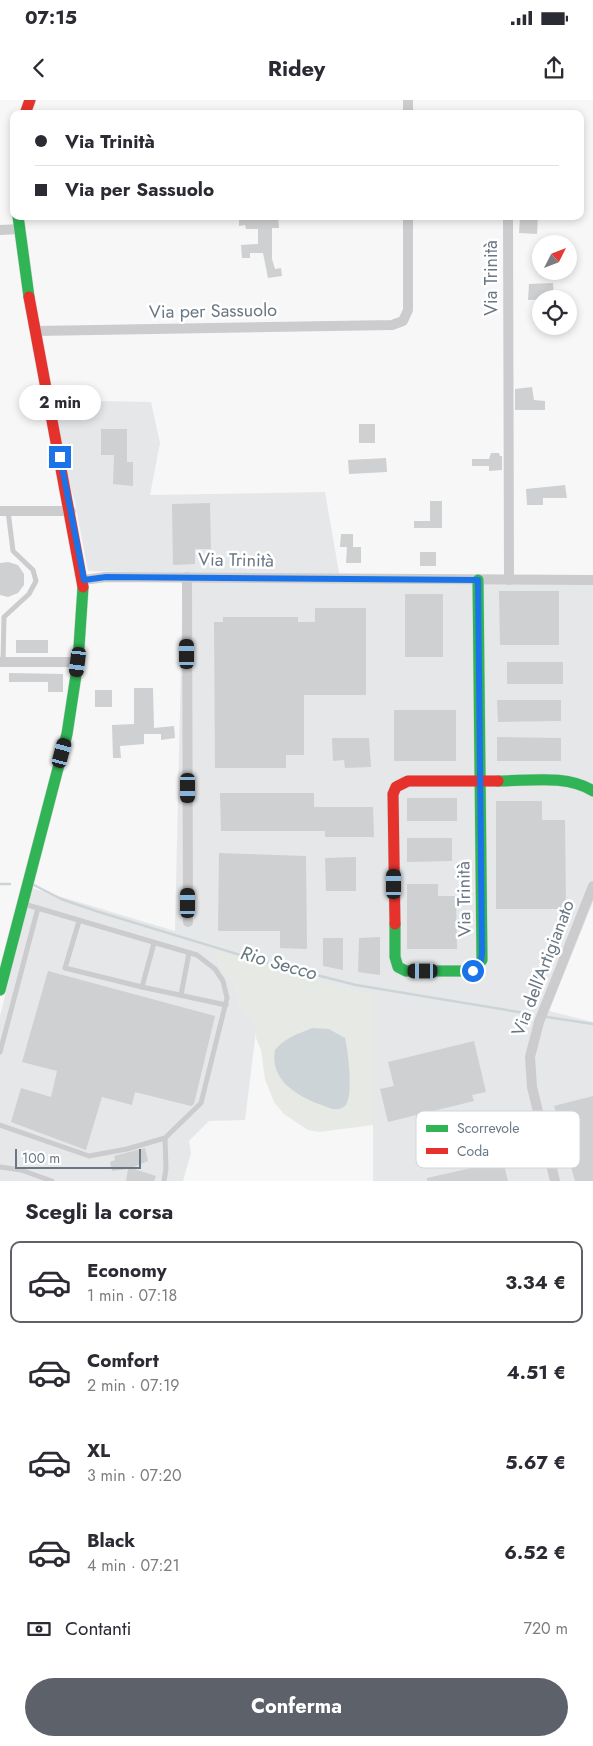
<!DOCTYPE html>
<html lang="it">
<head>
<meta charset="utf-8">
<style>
  body { margin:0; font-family:Jost,sans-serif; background:#f2f2f3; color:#2b2b33; height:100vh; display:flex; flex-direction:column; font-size:19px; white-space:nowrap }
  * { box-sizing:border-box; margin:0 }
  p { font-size:16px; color:#7c7c81 }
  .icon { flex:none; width:28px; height:28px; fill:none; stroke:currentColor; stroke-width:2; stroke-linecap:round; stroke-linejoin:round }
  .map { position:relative; height:1081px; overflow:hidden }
  .sheet { display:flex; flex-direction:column; background:#fff; flex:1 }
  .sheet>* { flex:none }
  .guide { position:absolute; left:10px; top:10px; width:574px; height:110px; border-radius:10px; box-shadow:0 2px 8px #0003; display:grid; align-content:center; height:110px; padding:0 25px; background:#fff }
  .needle { width:32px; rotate:48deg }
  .tools { position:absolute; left:532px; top:135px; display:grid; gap:10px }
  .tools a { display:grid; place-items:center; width:45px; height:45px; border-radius:50%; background:#fff; box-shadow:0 2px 8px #0003; font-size:25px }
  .scale { position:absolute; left:15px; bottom:12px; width:126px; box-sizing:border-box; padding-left:5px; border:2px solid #697785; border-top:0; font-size:14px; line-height:18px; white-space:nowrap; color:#697785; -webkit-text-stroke:4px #fff; paint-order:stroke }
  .end { position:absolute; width:22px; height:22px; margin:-11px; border:6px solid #1a73e8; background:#fff; box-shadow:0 0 0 2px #fff }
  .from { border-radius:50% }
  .bubble { position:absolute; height:35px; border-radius:18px; background:#fff; box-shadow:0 2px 8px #0003; font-size:16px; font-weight:700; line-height:35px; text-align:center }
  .car { position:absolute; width:15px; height:30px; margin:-15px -8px; border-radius:6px; box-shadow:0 0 4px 1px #0007; background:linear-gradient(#222 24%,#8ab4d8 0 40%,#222 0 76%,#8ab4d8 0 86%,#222 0) }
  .guide b { display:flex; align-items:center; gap:18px; height:48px; font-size:19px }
  .guide b+b { border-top:1px solid #e1e1e2 }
  .guide i { width:12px; height:12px; background:#2b2b33 }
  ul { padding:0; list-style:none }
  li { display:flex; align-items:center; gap:15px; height:82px; margin:0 10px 8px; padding:0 15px; border:2px solid transparent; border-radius:10px }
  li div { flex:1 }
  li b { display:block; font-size:19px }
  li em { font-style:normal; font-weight:700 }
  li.selected { border-color:#5d616a }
  li>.icon { width:45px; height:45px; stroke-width:1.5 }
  h2 { padding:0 25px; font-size:22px; line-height:60px }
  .pay { display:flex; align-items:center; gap:12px; height:55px; padding:0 25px; font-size:19px }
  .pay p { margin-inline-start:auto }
  .button { display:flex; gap:10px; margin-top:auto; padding:10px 25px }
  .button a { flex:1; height:58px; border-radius:30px; background:#5d616a; color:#fff; font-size:20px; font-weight:700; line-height:58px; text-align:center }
  .status { display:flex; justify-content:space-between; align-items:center; height:35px; padding:0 25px; background:#fff; direction:ltr }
  .status svg { height:14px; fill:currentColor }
  header { display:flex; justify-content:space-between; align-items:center; height:65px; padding:0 25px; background:#fff; font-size:22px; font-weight:700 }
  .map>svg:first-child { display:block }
</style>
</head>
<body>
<div class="status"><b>07:15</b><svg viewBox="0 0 49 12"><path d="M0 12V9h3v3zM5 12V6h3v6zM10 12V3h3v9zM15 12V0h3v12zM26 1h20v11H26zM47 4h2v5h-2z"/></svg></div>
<header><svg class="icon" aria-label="back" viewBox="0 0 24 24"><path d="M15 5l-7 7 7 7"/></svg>Ridey<svg class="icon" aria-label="share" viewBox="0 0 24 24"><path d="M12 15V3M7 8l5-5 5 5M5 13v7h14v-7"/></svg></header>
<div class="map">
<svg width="593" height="1081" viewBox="0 0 593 1081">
  <rect width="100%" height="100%" fill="#f7f7f7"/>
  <polygon fill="#e6e7e8" points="44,300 151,302 160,343 150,395 325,392 340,478 593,476 593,802 549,911 593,922 593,1081 373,1081 373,896 214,850 221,867 233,880 240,905 253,916 257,923 245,1020 209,1021 189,1041 191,1053 183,1081 0,1081 0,916 32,788 175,831 183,473 88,471 75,402"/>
  <polygon fill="#e6e9e4" points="213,849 373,896 373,1025 319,1032 308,1030 284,1014 274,1002 265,979 261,950 256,938 255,920 246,913 240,905 233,880 221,867"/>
  <path fill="#cdd4d8" d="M 312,928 L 329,929 L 345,938 C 348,950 354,998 345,1006 C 336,1013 328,1007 319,1004 C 297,996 269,979 275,950 C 288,936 296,935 312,928 Z"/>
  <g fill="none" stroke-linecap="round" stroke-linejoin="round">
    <g stroke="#cdd4d8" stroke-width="2.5">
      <polyline points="0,784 10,784"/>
      <polyline points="34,785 61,799 99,812 257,860 356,885 531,914"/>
      <polyline points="547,917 593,924"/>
    </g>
  </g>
  <g fill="#ced0d1">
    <polygon points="239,116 278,116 279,128 272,128 272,159 275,169 281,168 282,176 268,178 263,153 250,153 250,158 242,158 241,145 258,144 258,129 246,129 245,125 239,126"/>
    <polygon points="520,116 538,117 537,134 519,133"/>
    <polygon points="553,183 554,199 528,200 529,184"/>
    <polygon points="532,287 534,300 545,301 545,310 515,310 515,289"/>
    <rect x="359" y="324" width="16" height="19"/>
    <polygon points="101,329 127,329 127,362 133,362 133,386 113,384 114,355 101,355"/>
    <polygon points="491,353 499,353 500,356 502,356 502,370 489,371 489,366 472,366 472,359 489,359"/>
    <polygon points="386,358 387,372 349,374 348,360"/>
    <polygon points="565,385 567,398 543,398 543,405 527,405 526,389"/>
    <polygon points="430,401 442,401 442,428 414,428 414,421 430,421"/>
    <polygon points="210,403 211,449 195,449 195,464 173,465 172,404"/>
    <polygon points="341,434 353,434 353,447 361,447 361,463 346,463 347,447 340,447"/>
    <rect x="420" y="452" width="16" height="14"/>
    <polygon points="8,462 18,465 24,474 24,485 18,493 8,497 0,495 0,463"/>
    <polygon points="499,491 559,491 559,545 500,545"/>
    <rect x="405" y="494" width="38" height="63"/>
    <polygon points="315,508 366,508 366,595 304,595 304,655 286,655 286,668 215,668 214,522 223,522 223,517 298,517 298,522 315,522"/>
    <rect x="16" y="540" width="32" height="13"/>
    <rect x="507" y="562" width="56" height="22"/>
    <polygon points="9,573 63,574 63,592 48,592 48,582 9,582"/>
    <polygon points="134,588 153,588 154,628 174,626 175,638 161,640 161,634 144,634 144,644 120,646 121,658 113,658 112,625 134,624"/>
    <rect x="95" y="590" width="17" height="17"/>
    <polygon points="497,600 561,600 561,621 498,622"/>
    <rect x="394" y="610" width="62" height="51"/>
    <polygon points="497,637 561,638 561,661 497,661"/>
    <polygon points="332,638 369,638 371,667 345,668 344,660 333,661"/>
    <polygon points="220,693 314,693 314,707 373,707 374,737 325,737 325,731 221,731"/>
    <rect x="407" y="698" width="50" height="23"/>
    <polygon points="496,701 542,701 542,720 565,720 566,809 496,809"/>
    <polygon points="407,738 452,738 452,761 407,762"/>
    <polygon points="219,753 306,756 307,849 280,848 280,831 218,831"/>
    <polygon points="356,757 356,791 326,791 325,758"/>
    <polygon points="407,784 438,784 438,796 456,796 457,849 407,849"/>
    <polygon points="380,837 380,875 358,872 359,838"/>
    <polygon points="323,838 343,838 343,870 323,866"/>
    <polygon points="48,871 215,916 194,1004 191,1006 135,992 132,1005 102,997 86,1050 11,1022 21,988 51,997 57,971 22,962"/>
    <polygon points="474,941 486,992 472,995 474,1001 388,1022 380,989 394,986 388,962"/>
    <polygon points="593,996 593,1081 575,1081 554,1006"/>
    <polygon points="145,1048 148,1061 131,1068 156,1076 154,1081 126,1081 128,1069 112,1071 110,1062 115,1060 114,1056"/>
    <polygon points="503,1061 508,1081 427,1081 427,1078"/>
  </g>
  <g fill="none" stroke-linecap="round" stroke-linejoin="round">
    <defs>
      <g id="fast">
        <polyline points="18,116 29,197"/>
        <path d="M 498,681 C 528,681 567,674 593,691"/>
        <polyline points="395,824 395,857 398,867 406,871 473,871 482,860 478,480"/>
        <polyline points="0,890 67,634 78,562 83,487"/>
      </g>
      <g id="jam">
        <polyline points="25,14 30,0"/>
        <polyline points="29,197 83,487"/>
        <polyline points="395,824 393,694 396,687 408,681 498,681"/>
      </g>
    </defs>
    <use href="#fast" stroke="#d4d5d6" stroke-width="12"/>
    <use href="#jam" stroke="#d4d5d6" stroke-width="12"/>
    <g stroke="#ccccce" stroke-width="5">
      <polyline points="3,562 4,517 29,494 36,481 33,470 13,451 8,411"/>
      <polyline points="79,821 65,868 142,887 154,843"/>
      <polyline points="142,887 226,905"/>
      <polyline points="181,895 189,853"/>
      <polyline points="0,952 38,808"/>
      <polyline points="0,1025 89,1056 127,1049 165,1038 201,1003 227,898 223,881 215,869 197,855 24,804"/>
      <polyline points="0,1067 21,1070 52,1081"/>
      <polyline points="164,1081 166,1069 165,1038"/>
    </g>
    <g stroke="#ccccce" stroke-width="10">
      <polyline points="408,0 408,14"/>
      <polyline points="508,116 509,480"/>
      <polyline points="0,130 20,129"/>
      <polyline points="36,231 392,225 403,221 408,210 408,116"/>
      <polyline points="0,411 71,411"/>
      <polyline points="187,477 188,822"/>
      <polyline points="83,480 106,477 593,480"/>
      <polyline points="0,562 78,562"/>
      <polyline points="555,1081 532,987 530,957 539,922 593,786"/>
    </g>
    <use href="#fast" stroke="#30b455" stroke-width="11"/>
    <use href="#jam" stroke="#e5322d" stroke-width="11"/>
  </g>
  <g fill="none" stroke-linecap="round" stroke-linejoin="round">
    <polyline stroke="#1a73e8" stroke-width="6" points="60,357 84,480 106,477 478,480 482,854 480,865 473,871"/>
  </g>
  <g text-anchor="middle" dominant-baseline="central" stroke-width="5" stroke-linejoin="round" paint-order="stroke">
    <g font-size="18" fill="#697785" stroke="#fff">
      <text transform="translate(491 178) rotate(-90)">Via Trinità</text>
      <text transform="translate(213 211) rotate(-1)">Via per Sassuolo</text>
      <text transform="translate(236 460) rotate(1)">Via Trinità</text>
      <text transform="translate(464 799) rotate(-91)">Via Trinità</text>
      <text transform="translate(543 868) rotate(-69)">Via dell'Artigianato</text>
    </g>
    <g font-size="19" font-style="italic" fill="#657781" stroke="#fff">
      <text transform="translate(279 863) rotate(16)">Rio Secco</text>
    </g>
  </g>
  <rect x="416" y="1011" width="164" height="57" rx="8" fill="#fff" stroke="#d2d6da" stroke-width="1"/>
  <rect x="426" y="1025" width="22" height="7" fill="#30b455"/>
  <rect x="426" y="1048" width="22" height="6" fill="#e5322d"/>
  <g font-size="14" fill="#697785">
    <text x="457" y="1033">Scorrevole</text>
    <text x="457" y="1056">Coda</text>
  </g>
</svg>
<div class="tools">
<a><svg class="needle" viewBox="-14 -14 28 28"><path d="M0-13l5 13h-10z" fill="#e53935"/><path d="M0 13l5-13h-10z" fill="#7c7c81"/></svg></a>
<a><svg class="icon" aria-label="locate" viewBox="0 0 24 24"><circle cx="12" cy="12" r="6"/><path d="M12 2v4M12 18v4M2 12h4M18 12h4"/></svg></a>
</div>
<div class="scale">100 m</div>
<i class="end from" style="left:473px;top:871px"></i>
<i class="end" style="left:60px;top:357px"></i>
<div class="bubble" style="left:19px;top:285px;width:82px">2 min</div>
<i class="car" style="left:187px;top:554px;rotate:0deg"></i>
<i class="car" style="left:78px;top:562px;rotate:187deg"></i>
<i class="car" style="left:62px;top:653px;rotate:15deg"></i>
<i class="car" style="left:188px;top:688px;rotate:180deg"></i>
<i class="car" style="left:394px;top:784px;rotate:0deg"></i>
<i class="car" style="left:188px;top:803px;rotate:0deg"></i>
<i class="car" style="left:423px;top:871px;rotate:270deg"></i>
<div class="guide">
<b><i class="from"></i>Via Trinità</b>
<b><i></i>Via per Sassuolo</b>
</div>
</div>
<section class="sheet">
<h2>Scegli la corsa</h2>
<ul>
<li class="selected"><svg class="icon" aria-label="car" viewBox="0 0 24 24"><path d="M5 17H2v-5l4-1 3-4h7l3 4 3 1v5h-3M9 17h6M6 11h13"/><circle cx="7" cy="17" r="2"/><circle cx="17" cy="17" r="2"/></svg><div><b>Economy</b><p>1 min · 07:18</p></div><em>3.34 €</em></li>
<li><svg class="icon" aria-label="car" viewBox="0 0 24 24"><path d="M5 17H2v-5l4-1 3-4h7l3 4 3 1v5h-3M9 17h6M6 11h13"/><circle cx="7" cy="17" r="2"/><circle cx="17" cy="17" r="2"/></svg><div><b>Comfort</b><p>2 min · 07:19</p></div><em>4.51 €</em></li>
<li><svg class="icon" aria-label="car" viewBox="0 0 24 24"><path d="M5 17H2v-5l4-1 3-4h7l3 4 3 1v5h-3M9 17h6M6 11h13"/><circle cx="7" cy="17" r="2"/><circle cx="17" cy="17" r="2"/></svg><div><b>XL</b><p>3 min · 07:20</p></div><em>5.67 €</em></li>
<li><svg class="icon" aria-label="car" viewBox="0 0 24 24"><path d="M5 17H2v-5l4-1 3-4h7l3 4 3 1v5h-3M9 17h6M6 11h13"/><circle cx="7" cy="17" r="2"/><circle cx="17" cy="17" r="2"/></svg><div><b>Black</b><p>4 min · 07:21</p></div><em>6.52 €</em></li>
</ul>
<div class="pay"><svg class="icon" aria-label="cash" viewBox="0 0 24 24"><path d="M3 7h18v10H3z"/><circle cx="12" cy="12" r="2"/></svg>Contanti<p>720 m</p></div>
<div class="button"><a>Conferma</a></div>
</section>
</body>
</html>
